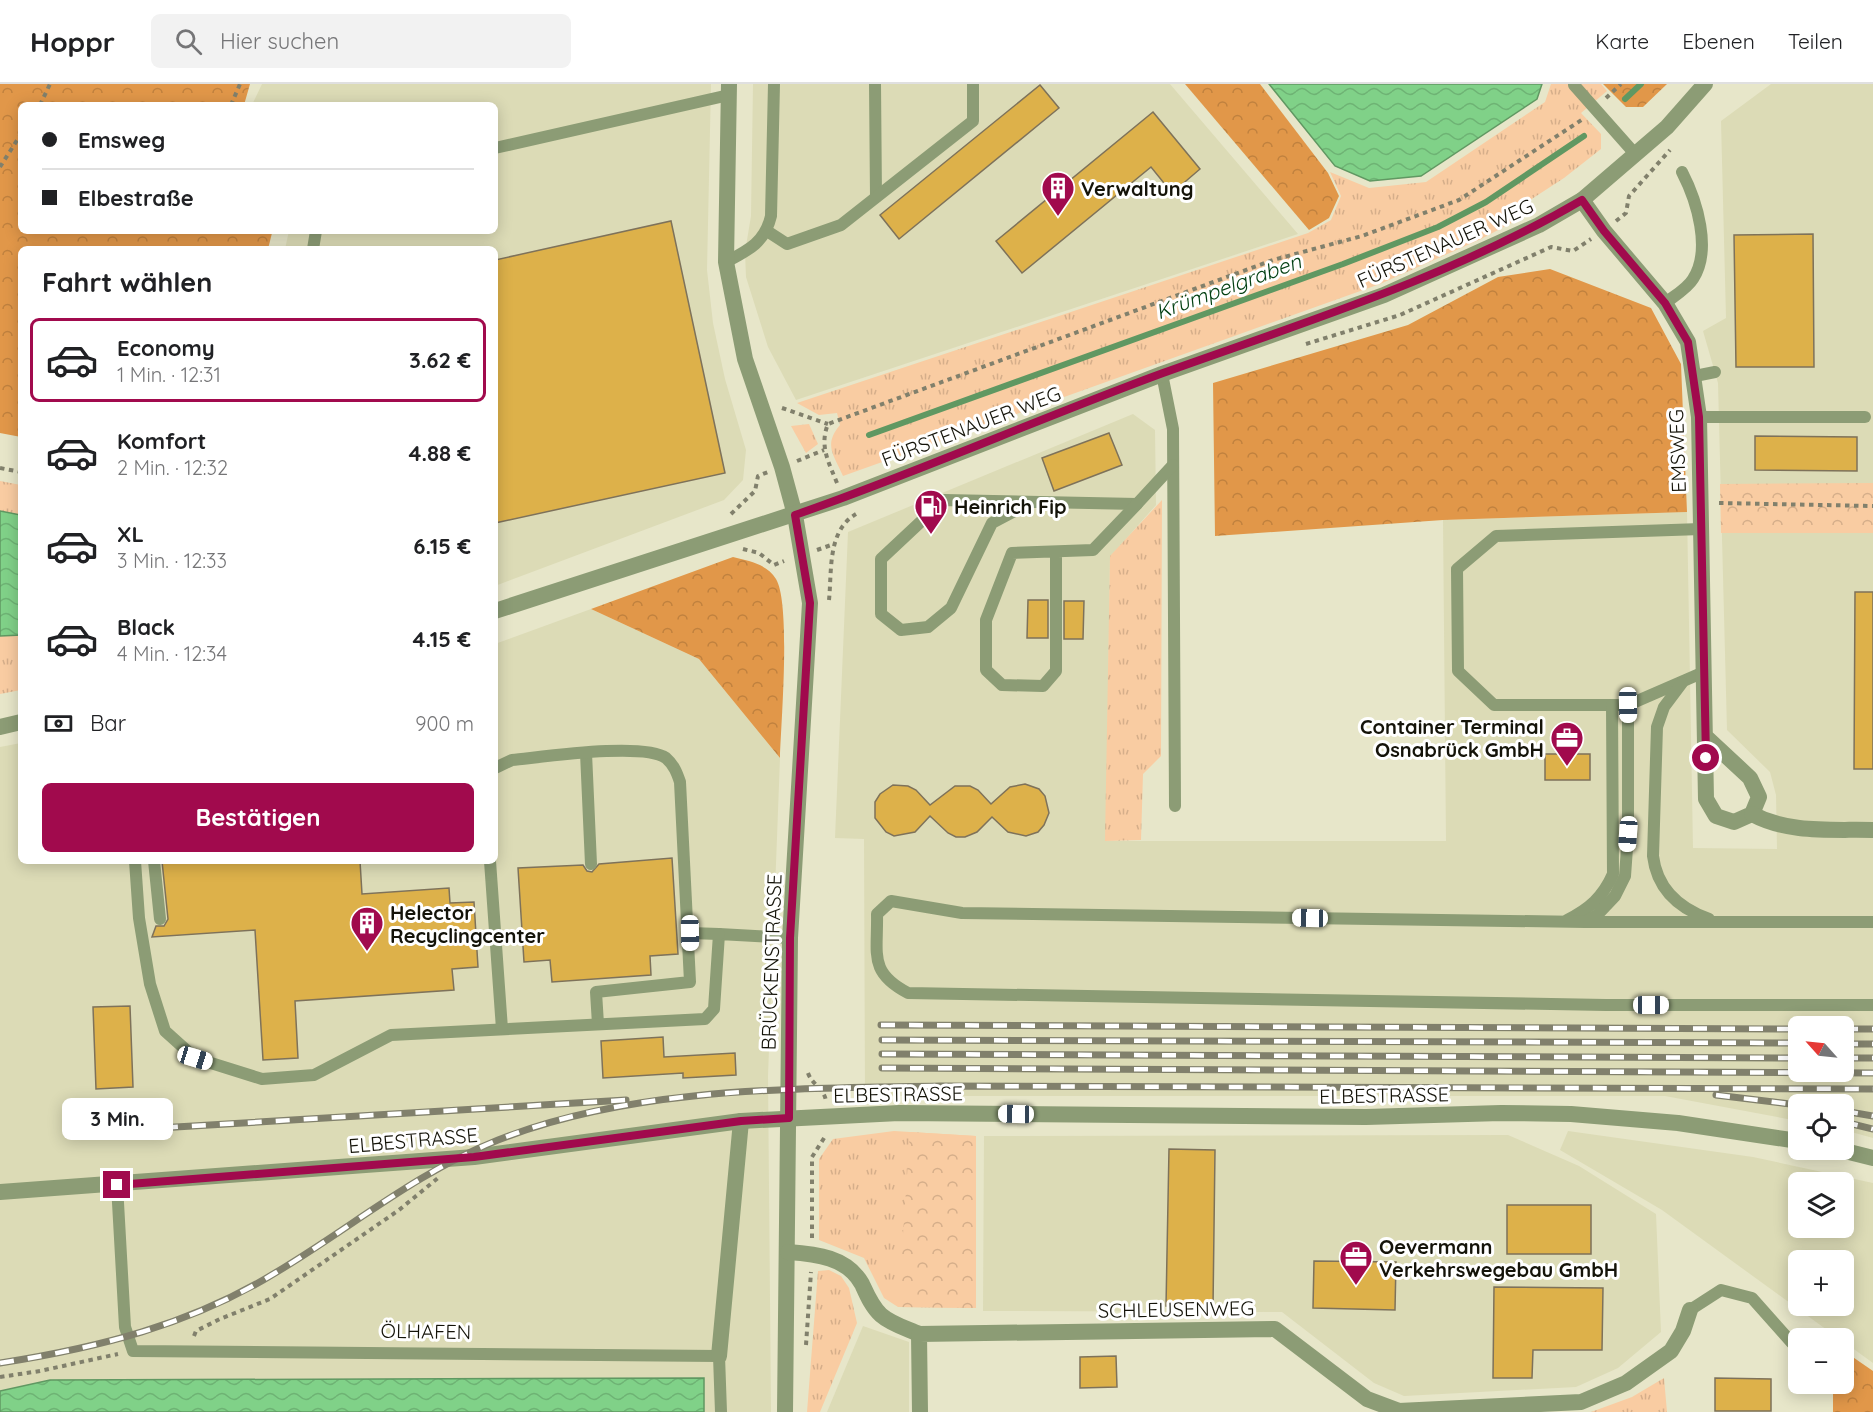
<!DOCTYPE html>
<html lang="de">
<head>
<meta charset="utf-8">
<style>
  body { margin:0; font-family:Quicksand,sans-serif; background:#f2f2f2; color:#202124; height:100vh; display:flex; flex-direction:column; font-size:22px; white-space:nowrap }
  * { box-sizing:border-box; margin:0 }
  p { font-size:20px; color:#757577 }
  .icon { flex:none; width:33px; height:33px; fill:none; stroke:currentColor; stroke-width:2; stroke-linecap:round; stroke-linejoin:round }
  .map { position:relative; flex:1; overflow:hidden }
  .details { position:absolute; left:18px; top:162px; width:480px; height:618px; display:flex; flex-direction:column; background:#fff; border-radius:9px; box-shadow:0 3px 15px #0003 }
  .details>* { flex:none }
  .top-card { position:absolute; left:18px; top:18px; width:480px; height:132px; border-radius:9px; box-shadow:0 3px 15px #0003; display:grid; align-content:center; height:132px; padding:0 24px; background:#fff }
  .needle { width:39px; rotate:297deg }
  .buttons { position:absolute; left:1788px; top:932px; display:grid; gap:12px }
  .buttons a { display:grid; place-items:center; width:66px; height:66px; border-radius:9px; background:#fff; box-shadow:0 3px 15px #0003; font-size:30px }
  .end { position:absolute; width:27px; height:27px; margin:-14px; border:8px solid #a10a4d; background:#fff; box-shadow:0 0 0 3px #fff }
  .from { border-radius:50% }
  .bubble { position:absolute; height:42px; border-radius:9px; background:#fff; box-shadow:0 3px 15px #0003; font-size:20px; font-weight:800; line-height:42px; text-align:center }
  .car { position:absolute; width:18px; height:36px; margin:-18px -9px; border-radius:8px; box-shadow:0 0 4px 2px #0007; background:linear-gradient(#fff 24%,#345 0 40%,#fff 0 76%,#345 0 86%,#fff 0) }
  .top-card b { display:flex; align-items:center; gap:21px; height:57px; font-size:22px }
  .top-card b+b { border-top:2px solid #e0e0e0 }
  .top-card i { width:15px; height:15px; background:#202124 }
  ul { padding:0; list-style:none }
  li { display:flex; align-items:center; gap:18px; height:84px; margin:0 12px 9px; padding:0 12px; border:3px solid transparent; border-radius:9px }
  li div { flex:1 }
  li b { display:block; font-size:22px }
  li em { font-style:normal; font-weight:800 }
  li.on { border-color:#a10a4d }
  li>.icon { width:54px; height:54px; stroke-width:1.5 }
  h2 { padding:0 24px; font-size:27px; line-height:72px }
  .pay { display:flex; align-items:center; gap:15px; height:66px; padding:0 24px; font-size:22px }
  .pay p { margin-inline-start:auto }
  .action { display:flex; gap:12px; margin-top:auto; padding:12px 24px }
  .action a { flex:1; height:69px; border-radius:9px; background:#a10a4d; color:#fff; font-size:24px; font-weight:800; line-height:69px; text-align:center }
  header { display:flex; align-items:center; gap:36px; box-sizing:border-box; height:84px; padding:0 30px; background:#fff; border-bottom:2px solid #e0e0e0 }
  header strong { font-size:28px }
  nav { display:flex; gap:33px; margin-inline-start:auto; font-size:21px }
  .search { width:420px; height:54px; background:#f2f2f2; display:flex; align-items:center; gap:15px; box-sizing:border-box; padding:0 21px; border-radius:9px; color:#757577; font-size:22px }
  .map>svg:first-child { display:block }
</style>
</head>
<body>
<header>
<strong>Hoppr</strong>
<div class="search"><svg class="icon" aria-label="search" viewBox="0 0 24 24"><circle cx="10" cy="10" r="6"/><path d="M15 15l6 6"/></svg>Hier suchen</div>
<nav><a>Karte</a><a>Ebenen</a><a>Teilen</a></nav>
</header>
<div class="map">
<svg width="1873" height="1328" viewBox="0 0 1873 1328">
  <defs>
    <pattern id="grass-tufts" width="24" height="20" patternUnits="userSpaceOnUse" patternTransform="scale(1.5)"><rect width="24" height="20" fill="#f9cca2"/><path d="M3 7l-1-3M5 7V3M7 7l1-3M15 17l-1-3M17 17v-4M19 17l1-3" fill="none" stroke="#d5ae8a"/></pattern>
    <pattern id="forest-crowns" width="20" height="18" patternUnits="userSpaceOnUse" patternTransform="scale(1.5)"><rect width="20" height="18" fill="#e19749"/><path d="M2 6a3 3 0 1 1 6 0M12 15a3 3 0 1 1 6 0" fill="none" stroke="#c0813e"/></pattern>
    <pattern id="park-crowns" width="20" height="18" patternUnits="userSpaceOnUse" patternTransform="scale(1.5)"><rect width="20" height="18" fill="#f9cca2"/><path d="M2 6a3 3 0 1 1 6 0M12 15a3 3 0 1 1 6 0" fill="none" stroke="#d5ae8a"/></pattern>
    <pattern id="water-waves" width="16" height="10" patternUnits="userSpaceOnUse" patternTransform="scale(1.5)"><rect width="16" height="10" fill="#80d188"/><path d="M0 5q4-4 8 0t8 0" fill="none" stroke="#6eb374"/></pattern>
  </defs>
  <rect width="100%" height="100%" fill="#e7e6c9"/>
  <g fill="#dcdbb6" fill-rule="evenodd">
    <polygon points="262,0 711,0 707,186 713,239 725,295 746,366 743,396 724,416 495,502 495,165 285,165 289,147 495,147 495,21 252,21"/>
    <polygon points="753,0 1170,0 1298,150 796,316 768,263 746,193 745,168 751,132"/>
    <path d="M 1771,0 L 1873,0 L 1873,1054 L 1844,1046 L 1844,1020 L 1798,1020 L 1798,1037 L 1665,1012 L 865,1012 L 864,755 L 835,754 L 848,448 L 1133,330 L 1155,346 L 1156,421 L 1110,473 L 1106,757 L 1446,757 L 1443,436 L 1687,428 L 1693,764 L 1777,765 L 1776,711 L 1770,688 L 1727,646 L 1718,299 L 1703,247 L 1726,234 L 1721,37 ZM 1798,942 L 1844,942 L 1844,987 L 1798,987 Z"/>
    <polygon points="591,525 699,575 780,674 768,992 771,1328 704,1328 704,1294 50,1296 0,1307 0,663 21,659 21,777 495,777 495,560"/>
    <path d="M 1568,1047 L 1753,1073 L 1873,1099 L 1873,1279 L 1844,1258 L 1844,1254 L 1838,1254 L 1662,1126 L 1560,1066 ZM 1798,1098 L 1844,1098 L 1844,1143 L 1798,1143 ZM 1798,1176 L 1844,1176 L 1844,1221 L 1798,1221 Z"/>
    <polygon points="1508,1051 1579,1082 1656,1130 1661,1248 1618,1284 1576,1303 1404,1312 1374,1299 1282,1228 983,1227 984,1052"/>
    <polygon points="863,1242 909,1258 909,1328 827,1328"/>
  </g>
  <g fill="url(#grass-tufts)">
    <path d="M 1551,0 L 1601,0 L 1607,7 L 1581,29 L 1601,50 L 1601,65 L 1564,94 L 1515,126 L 1519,135 L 1481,155 L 1380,200 L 843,392 C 834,371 823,361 840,341 L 837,329 L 819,331 L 797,319 L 1308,149 L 1331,136 L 1341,112 L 1330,88 L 1369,104 L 1426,98 L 1545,18 Z"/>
    <polygon points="809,340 818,360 806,369 791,342"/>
    <polygon points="0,397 21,401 21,606 0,610"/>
    <polygon points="1162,416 1161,672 1143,690 1141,756 1105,757 1110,472"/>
    <polygon points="894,1047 976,1052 976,1224 898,1223 884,1214 864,1174 819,1156 819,1075 833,1055"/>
    <polygon points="829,1186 841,1192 849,1204 857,1239 820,1328 807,1328 818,1187"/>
    <polygon points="1664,1294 1667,1328 1591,1328 1632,1313"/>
  </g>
  <g fill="url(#forest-crowns)">
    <polygon points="0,0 250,0 244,21 21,21 21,147 272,149 268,165 21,165 21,353 0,349"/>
    <polygon points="1185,0 1260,0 1328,89 1339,112 1329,134 1309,146"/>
    <polygon points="1603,0 1667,0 1643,23 1626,23"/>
    <polygon points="1550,185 1651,224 1681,280 1687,428 1443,436 1215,452 1213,299 1408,241 1498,193"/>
    <path d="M 733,473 C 749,477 767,480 776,495 C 791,520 781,639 780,674 L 699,575 L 591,525 Z"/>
    <polygon points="1844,1267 1873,1287 1873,1328 1833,1328 1833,1299 1844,1299"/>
  </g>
  <g fill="url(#park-crowns)">
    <polygon points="1873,399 1873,449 1721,449 1720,400"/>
    <polygon points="910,1048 976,1052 976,1224 898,1223"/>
  </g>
  <g fill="url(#water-waves)" stroke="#609862" stroke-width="1.5">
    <polygon points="1269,0 1542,0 1537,15 1421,92 1370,97 1335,82"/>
    <polygon points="0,427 21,431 21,551 0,552"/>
    <polygon points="704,1294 704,1328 0,1328 0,1307 50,1296"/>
  </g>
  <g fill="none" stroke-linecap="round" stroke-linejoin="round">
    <g stroke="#609862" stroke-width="6">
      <polyline points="1625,15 1641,0"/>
      <polyline points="869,351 1343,180 1438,143 1486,118 1584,52"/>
    </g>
  </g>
  <g fill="#ddb14a" stroke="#7e725a" stroke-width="1.5">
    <polygon points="1040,1 1059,24 899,155 880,131"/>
    <polygon points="1153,28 1200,85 1172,109 1151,83 1022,189 996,157"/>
    <polygon points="671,137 725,389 495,439 495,176"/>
    <polygon points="1813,150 1814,283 1736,283 1734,151"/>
    <polygon points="1109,349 1122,381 1054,407 1042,374"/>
    <polygon points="1755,352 1857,353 1857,387 1755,386"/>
    <polygon points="1855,508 1873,508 1873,685 1854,685"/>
    <polygon points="1028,516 1048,516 1048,554 1027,554"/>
    <polygon points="1064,517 1084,517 1083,555 1064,555"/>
    <rect x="1545" y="670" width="45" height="26"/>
    <polygon points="1025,700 1039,705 1045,712 1049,729 1044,741 1038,748 1026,752 1008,748 992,733 977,748 965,753 956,753 948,749 930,732 915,748 894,752 886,748 875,734 875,718 880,710 893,701 908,702 916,706 930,721 955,702 970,702 978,706 991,720 1010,703"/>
    <polygon points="672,774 678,870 650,872 651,891 552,898 550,876 524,878 518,784 583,781 587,787 592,788 599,780"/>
    <polygon points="162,777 360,777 362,810 449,804 450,819 474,818 478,883 452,885 454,906 295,917 298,974 263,976 255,846 152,853 156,842 164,842 168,835"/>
    <polygon points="130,922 133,1003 96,1005 93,923"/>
    <polygon points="663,953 664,973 735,969 736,991 683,994 683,989 603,994 601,957"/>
    <polygon points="1169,1065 1215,1066 1213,1223 1166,1222"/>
    <rect x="1507" y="1121" width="84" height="49"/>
    <polygon points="1314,1177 1396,1178 1395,1226 1313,1224"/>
    <polygon points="1494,1203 1603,1204 1602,1266 1533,1266 1532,1294 1493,1294"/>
    <polygon points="1116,1272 1117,1303 1080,1304 1080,1273"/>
    <polygon points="1715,1294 1771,1295 1771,1327 1715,1327"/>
  </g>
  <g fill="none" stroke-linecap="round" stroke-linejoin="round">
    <g stroke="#81806c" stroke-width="4" stroke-dasharray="4.5 4.5" stroke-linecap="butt">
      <polyline points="1606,14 1621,0"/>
      <polyline points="40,21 50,0"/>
      <polyline points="231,21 240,0"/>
      <polyline points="0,83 21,50"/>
      <polyline points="1616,137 1626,129 1629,112 1670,66"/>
      <polyline points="1306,260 1400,231 1551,163 1573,167 1591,155"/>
      <polyline points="782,324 828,340"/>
      <polyline points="797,377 824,366"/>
      <polyline points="0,384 21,388"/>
      <path d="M 837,399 C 829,379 819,362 828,340 L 1273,176 L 1362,152 L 1459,116 L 1583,35"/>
      <polyline points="1719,419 1873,422"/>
      <polyline points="731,430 755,407 758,392 768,388"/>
      <polyline points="743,465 759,469 774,481 784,477"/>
      <polyline points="817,466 834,460"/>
      <path d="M 829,516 C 832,487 827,447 856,430"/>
      <path d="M 808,989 C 812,1001 824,1004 826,1017"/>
      <polyline points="812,1154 812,1073 826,1051"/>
      <polyline points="194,1252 196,1247 220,1235 270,1215 399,1126 438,1094"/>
      <polyline points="806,1261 811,1188"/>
      <polyline points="0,1293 40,1287 118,1270"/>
    </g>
    <g stroke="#8c9c75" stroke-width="12">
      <polyline points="875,0 876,113"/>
      <polyline points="1574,1 1636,71"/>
      <polyline points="495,64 729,11"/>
      <polyline points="767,147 787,160 841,141 973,37 973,0"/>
      <polyline points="313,165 316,147"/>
      <path d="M 726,178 C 749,166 765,158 771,132 L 774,0"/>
      <path d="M 1665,219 C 1674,212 1687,205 1693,195 C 1712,166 1697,117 1682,88"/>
      <polyline points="1162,290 1173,345 1175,722"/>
      <polyline points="1695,292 1715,288"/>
      <polyline points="1699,333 1865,333"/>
      <polyline points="1028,420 992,439 951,524 928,543 901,546 881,530 881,475 944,416 1137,420 1173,381"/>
      <polyline points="1701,445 1496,452 1457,485 1458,587 1494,621 1628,621 1704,588"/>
      <polyline points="1056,468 1056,587 1043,602 1002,601 986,586 986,536 1012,469 1093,466 1137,420"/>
      <path d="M 1682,599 L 1664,623 L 1657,643 L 1653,772 C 1657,805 1678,824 1709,835"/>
      <polyline points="586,669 591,780"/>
      <path d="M 495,684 L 512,676 C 543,673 643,658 666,674 C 674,681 677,689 680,698 L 690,898 L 596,908 L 598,940"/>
      <polyline points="135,777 139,834 150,900 165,947 195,974 262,995 314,991 391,951 705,935 714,925 719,850 790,854"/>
      <polyline points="154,777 160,835"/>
      <polyline points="490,777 502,945"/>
      <path d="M 1567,836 C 1589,825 1603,813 1613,790 L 1612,621"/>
      <polyline points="1586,837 1597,831 1615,812 1625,792 1628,750 1628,621"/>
      <path d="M 1873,838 L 1585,838 L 962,829 L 891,817 L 877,830 C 878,870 868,888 908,909 L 1606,921 L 1873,921"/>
      <polyline points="690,849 719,850"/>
      <polyline points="117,1101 125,1243 133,1267 719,1272 721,1328"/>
      <polyline points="1690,1226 1721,1206 1752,1214 1792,1259"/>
    </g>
    <g stroke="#8c9c75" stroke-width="16">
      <polyline points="729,0 726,178 745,275 782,383 795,431 810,519 790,854 785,1328"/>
      <polyline points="1582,116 1604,147 1665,219 1688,258 1699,333 1706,715 1716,732 1734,738 1752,730 1759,713 1750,694 1706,653"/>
      <path d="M 1752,730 C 1789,750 1832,745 1873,746"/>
      <polyline points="1837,1065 1873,1074"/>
      <polyline points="0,1108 474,1073 741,1037 899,1029 1366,1033 1501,1029 1571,1030 1678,1039 1798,1057"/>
      <path d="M 788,1168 C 816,1170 847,1173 862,1200 C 867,1211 872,1223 881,1231 C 891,1240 908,1245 919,1250"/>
      <polyline points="719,1272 741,1037"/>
      <polyline points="920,1328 919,1250 1275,1245 1367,1315 1399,1327 1581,1318 1626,1299 1671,1267 1683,1247 1690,1226"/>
    </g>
    <g stroke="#8c9c75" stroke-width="16">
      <polyline points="495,527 843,414 1162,290 1384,211 1539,141 1582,116 1667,43 1705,0"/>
      <polyline points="0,643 21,638"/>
    </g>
    <defs>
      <g id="rail">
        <polyline points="881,941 1798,945"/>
        <polyline points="1844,945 1873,945"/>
        <polyline points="882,956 1798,959"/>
        <polyline points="1844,960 1873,960"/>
        <polyline points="882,970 1798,974"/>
        <polyline points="1844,974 1873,974"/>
        <polyline points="882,984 1873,989"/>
        <polyline points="1716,1011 1798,1021"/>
        <polyline points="1844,1027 1873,1032"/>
        <polyline points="1844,1038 1873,1045"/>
        <polyline points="108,1047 626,1016"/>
        <path d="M 0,1279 C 97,1264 190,1241 275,1189 C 351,1144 415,1089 498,1056 C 634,1002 796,1005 940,1002 L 1873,1005"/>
      </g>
    </defs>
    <use href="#rail" stroke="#81806c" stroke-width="7"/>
    <use href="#rail" stroke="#fff" stroke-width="4.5" stroke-dasharray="14" stroke-linecap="butt"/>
  </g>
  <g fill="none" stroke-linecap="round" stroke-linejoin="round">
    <path stroke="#a10a4d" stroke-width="8" d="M 117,1101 L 474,1073 L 741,1037 L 789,1034 L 790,854 L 810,519 L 795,431 C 919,388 1040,334 1163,289 C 1305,238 1451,193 1582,116 L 1604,147 L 1665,219 L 1688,258 L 1699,333 L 1706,674"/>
  </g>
  <defs>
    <symbol id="building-pin" viewBox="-11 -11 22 30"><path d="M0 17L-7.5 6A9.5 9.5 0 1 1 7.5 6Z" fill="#a10a4d" stroke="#fff"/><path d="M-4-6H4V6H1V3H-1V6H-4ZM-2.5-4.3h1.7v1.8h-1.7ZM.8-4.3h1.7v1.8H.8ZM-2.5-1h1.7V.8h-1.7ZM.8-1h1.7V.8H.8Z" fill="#fff"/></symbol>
    <symbol id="fuel-pin" viewBox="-11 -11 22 30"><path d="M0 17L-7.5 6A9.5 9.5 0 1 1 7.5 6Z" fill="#a10a4d" stroke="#fff"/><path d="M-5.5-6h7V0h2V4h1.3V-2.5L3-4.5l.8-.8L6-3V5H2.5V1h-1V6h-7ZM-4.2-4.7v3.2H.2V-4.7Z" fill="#fff"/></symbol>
    <symbol id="office-pin" viewBox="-11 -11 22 30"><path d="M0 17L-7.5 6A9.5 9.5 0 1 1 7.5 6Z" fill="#a10a4d" stroke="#fff"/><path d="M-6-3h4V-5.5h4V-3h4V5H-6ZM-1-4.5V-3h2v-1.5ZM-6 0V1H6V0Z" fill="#fff"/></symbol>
  </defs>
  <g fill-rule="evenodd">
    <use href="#building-pin" x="1039" y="85" width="38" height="52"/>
    <use href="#fuel-pin" x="912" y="403" width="38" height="52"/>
    <use href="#office-pin" x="1548" y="635" width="38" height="52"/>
    <use href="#building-pin" x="348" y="820" width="38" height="52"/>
    <use href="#office-pin" x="1337" y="1154" width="38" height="52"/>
  </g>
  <g text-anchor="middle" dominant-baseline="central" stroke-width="6" stroke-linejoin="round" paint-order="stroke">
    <g font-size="20" font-weight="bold" fill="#141309" stroke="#fff" text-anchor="start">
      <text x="1081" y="104">Verwaltung</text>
      <text x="954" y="422">Heinrich Fip</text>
      <text x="1544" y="642" text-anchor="end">Container Terminal<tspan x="1544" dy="23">Osnabrück GmbH</tspan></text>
      <text x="390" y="828">Helector<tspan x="390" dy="23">Recyclingcenter</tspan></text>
      <text x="1379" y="1162">Oevermann<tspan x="1379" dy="23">Verkehrswegebau GmbH</tspan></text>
    </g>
    <g font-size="20" fill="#141309" stroke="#fff">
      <text transform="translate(1445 159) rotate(-24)">FÜRSTENAUER WEG</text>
      <text transform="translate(971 342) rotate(-21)">FÜRSTENAUER WEG</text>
      <text transform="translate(1677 367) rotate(-92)">EMSWEG</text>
      <text transform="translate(771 878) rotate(-88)">BRÜCKENSTRASSE</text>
      <text transform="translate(898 1010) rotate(-1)">ELBESTRASSE</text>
      <text transform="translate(1384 1011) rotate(-1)">ELBESTRASSE</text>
      <text transform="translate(413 1056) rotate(-5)">ELBESTRASSE</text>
      <text transform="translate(1176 1225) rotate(-1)">SCHLEUSENWEG</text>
      <text transform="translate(426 1247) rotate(1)">ÖLHAFEN</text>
    </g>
    <g font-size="21" font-style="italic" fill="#034012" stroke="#fff">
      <text transform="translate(1228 202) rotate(-20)">Krümpelgraben</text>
    </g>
  </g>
</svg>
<div class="buttons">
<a><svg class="needle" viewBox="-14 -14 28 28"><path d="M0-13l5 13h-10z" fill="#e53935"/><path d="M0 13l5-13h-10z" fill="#757577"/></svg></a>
<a><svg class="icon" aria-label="locate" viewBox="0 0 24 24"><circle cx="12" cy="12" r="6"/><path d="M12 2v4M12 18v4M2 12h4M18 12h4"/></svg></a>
<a><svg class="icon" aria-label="layers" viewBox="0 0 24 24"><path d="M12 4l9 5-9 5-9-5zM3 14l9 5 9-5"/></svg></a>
<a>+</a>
<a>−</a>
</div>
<i class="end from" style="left:1706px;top:674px"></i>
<i class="end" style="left:117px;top:1101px"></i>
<div class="bubble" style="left:62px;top:1014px;width:111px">3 Min.</div>
<i class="car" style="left:1628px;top:621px;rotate:179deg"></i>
<i class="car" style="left:1628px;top:750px;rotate:184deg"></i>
<i class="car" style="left:1310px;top:834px;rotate:271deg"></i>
<i class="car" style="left:690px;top:849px;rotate:179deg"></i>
<i class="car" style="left:1651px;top:921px;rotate:90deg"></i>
<i class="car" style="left:195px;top:974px;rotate:107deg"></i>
<i class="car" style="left:1016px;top:1030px;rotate:271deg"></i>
<div class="top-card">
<b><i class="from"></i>Emsweg</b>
<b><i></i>Elbestraße</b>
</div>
<section class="details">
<h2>Fahrt wählen</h2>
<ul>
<li class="on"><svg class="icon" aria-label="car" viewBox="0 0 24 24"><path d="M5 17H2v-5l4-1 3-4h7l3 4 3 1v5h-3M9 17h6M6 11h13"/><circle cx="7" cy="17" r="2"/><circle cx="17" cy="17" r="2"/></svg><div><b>Economy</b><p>1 Min. · 12:31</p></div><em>3.62 €</em></li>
<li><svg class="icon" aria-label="car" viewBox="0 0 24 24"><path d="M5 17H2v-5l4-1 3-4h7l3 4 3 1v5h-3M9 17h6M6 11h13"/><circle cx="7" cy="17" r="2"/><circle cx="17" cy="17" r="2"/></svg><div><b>Komfort</b><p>2 Min. · 12:32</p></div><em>4.88 €</em></li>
<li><svg class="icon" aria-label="car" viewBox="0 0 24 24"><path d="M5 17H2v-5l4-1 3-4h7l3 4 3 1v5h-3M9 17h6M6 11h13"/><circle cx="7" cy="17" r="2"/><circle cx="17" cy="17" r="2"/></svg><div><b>XL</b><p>3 Min. · 12:33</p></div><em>6.15 €</em></li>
<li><svg class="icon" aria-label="car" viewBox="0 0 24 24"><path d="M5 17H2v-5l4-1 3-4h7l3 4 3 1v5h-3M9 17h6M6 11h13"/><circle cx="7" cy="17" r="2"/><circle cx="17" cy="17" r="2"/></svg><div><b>Black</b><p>4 Min. · 12:34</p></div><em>4.15 €</em></li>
</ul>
<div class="pay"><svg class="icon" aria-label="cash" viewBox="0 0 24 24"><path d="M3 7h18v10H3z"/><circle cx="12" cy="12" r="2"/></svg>Bar<p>900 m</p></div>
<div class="action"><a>Bestätigen</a></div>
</section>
</div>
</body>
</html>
